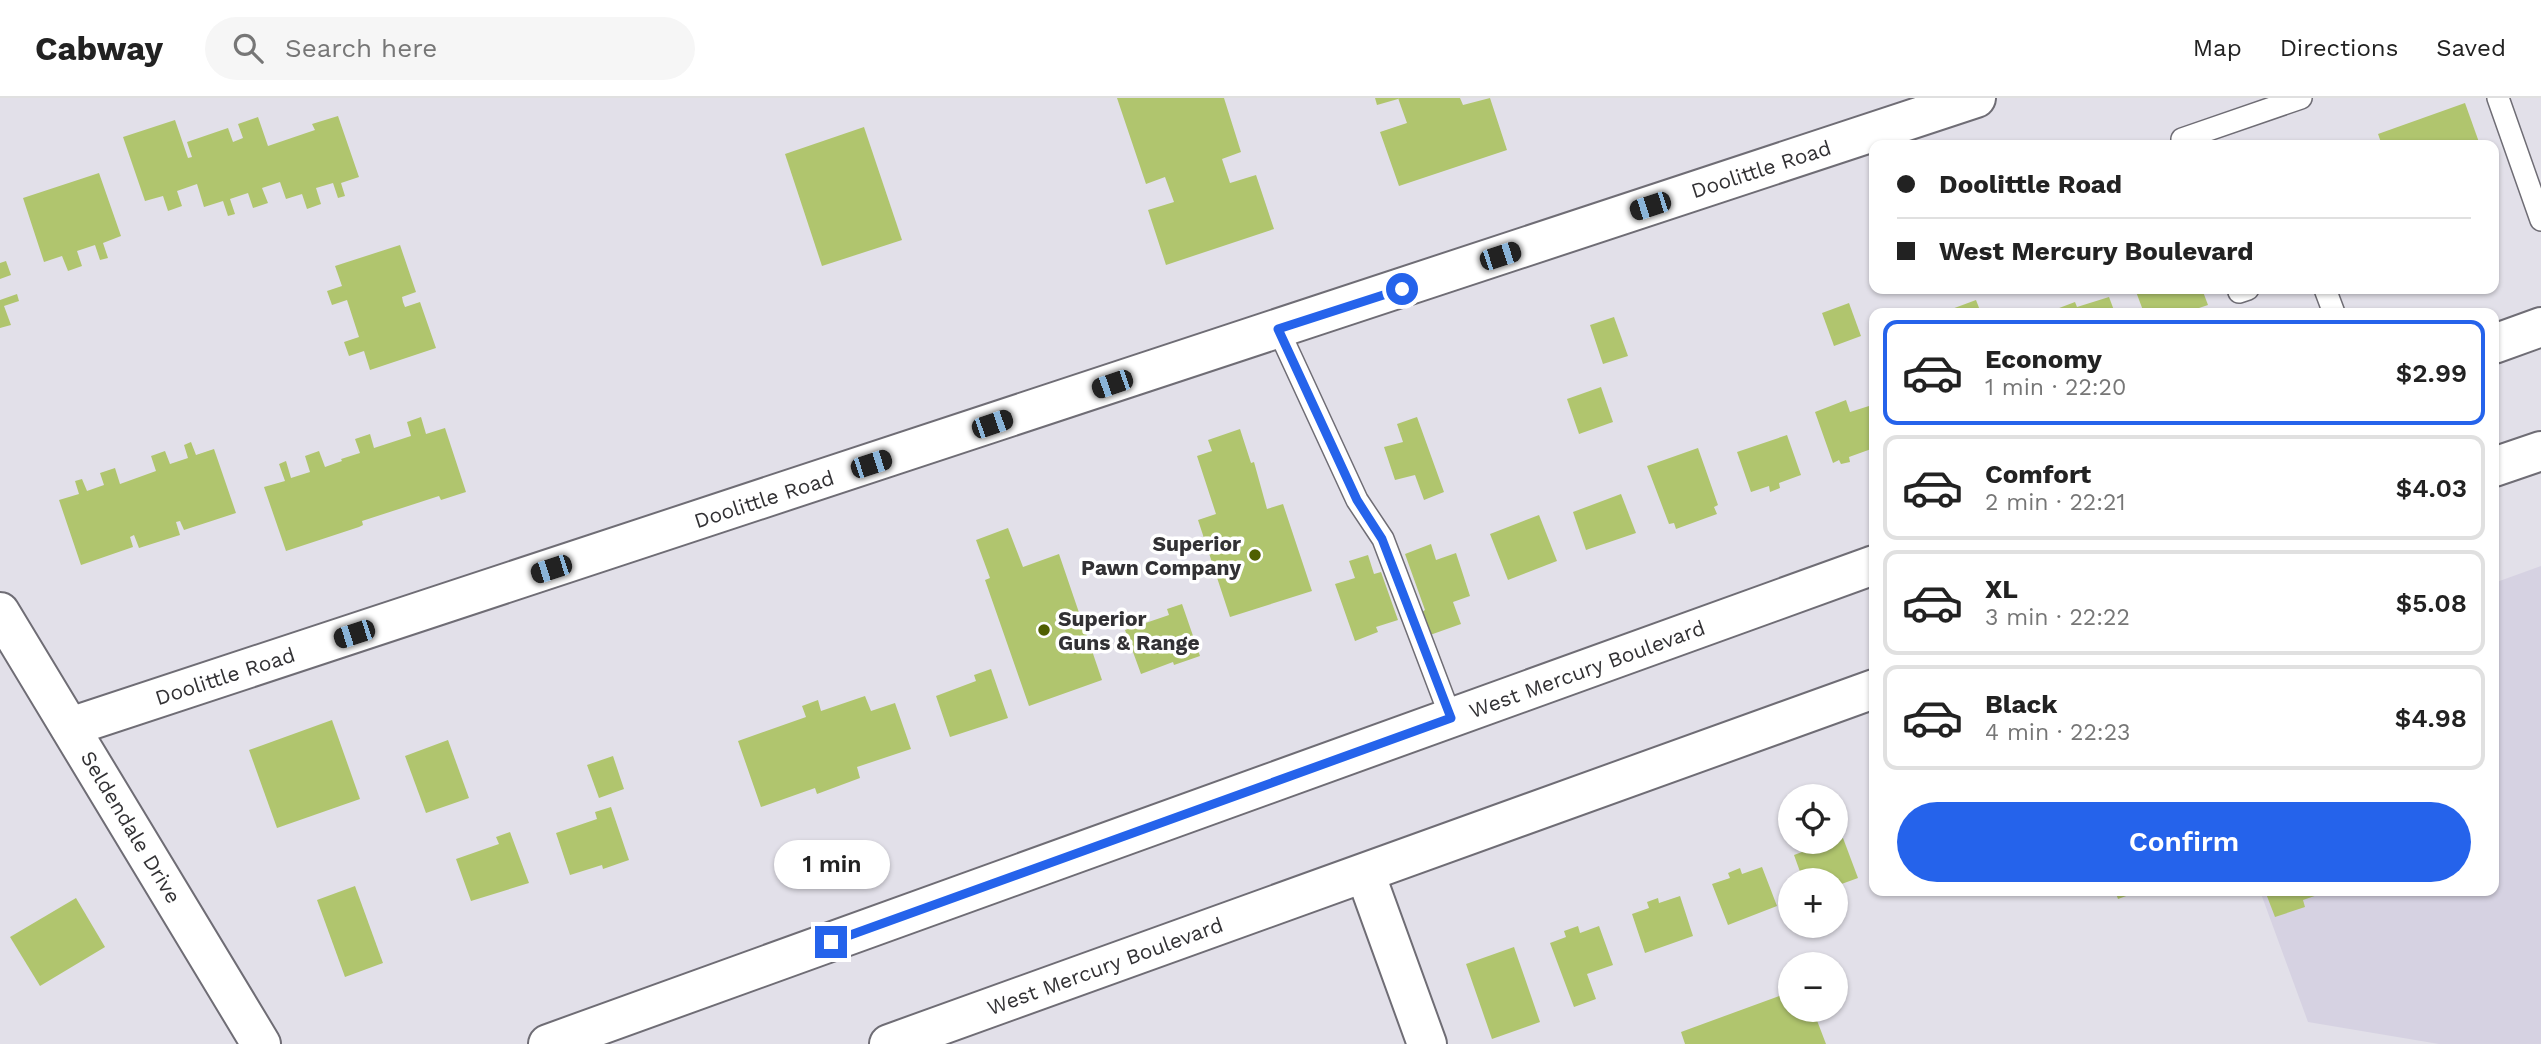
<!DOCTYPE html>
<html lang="en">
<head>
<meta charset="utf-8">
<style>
  body { margin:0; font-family:"Work Sans",sans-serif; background:#f6f6f6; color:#222; height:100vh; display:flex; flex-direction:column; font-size:26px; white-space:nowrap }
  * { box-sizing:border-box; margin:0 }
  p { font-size:23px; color:#767676 }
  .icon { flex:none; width:38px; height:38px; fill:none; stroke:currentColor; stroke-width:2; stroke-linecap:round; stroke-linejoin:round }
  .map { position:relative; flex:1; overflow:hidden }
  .details { position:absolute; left:1869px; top:210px; width:630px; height:588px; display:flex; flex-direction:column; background:#fff; border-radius:14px; box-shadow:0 2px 5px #0004 }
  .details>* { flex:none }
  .top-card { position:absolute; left:1869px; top:42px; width:630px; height:154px; border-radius:14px; box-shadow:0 2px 5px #0004; display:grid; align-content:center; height:154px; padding:0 28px; background:#fff }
  .tools { position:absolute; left:1778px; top:686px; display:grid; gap:14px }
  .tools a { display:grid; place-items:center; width:70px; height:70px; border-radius:50%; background:#fff; box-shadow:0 2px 5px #0004; font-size:35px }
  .end { position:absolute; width:32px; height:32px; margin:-16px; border:9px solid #2563eb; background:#fff; box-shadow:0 0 0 4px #fff }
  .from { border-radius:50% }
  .bubble { position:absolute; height:49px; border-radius:24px; background:#fff; box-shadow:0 2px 5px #0004; font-size:23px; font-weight:600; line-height:49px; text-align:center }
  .car { position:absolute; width:21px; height:42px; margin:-21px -10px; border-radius:9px; box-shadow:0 0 5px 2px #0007; background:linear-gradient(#222 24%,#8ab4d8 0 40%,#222 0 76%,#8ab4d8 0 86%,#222 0) }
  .top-card b { display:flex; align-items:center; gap:24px; height:66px; font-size:26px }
  .top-card b+b { border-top:2px solid #e0e0e0 }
  .top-card i { width:18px; height:18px; background:#222 }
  ul { padding:12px 0 0; list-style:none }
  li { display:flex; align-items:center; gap:21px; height:105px; margin:0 14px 10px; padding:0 14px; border:4px solid #e0e0e0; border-radius:14px }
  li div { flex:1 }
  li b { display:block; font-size:26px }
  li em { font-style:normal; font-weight:600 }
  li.active { border-color:#2563eb }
  li>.icon { width:63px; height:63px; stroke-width:1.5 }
  .primary-button { display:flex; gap:14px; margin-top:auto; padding:14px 28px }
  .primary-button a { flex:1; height:80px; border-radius:42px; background:#2563eb; color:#fff; font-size:28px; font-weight:600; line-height:80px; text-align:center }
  header { display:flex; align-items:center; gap:42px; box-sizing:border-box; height:98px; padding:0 35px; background:#fff; border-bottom:2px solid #e0e0e0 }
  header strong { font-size:33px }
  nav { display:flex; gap:38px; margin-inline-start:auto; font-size:24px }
  .search { width:490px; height:63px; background:#f6f6f6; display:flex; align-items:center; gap:18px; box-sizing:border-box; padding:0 24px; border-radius:38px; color:#767676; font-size:26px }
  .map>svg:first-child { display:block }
</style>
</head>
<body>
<header>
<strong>Cabway</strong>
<div class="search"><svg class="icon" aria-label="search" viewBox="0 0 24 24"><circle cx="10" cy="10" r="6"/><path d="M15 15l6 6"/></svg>Search here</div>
<nav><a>Map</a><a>Directions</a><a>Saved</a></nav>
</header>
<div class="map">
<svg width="2541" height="946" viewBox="0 0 2541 946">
  <rect width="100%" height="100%" fill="#e2e0e9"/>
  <polygon fill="#d6d2e2" points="2541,468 2541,946 2439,946 2308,924 2260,793 2494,793 2494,485"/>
  <g fill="#b0c56e">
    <polygon points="1117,0 1224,0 1241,54 1222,61 1230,85 1256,77 1274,131 1166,167 1148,112 1174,104 1165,79 1146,86"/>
    <polygon points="1375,0 1398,0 1398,1 1377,7"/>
    <polygon points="1398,0 1460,0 1463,7 1490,0 1507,52 1399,88 1380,34 1407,25"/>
    <polygon points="2465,5 2480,47 2382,47 2378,36"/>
    <polygon points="338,18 359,79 341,85 345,98 338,100 333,85 316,90 321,106 307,111 302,96 286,101 280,84 262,90 268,105 253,110 248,95 230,101 235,116 228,118 223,103 204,109 197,86 177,93 182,108 168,113 163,98 145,103 123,39 175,22 188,60 192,59 187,44 228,30 233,44 243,40 238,26 258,19 268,48 315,32 312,26"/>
    <polygon points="864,29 902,142 822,168 785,56"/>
    <polygon points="99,75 121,138 103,145 108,160 100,162 95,147 77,153 82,168 68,173 62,158 44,164 23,100"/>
    <polygon points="400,147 416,194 402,199 403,204 405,209 420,204 436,250 370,272 364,253 349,258 344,244 359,239 347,202 332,207 327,193 342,188 335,168"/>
    <polygon points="6,163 11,177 0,181 0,165"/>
    <polygon points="2135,191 2202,191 2208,207 2184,215 2144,215"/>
    <polygon points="17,196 19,203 4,208 11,227 0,230 0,202"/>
    <polygon points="2109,199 2115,215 2046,215 2075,204 2077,209"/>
    <polygon points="1976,202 1981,215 1941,215"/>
    <polygon points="1849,205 1861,238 1834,248 1822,215"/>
    <polygon points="1614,219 1628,258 1603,266 1590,227"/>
    <polygon points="1601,289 1613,324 1579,336 1567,301"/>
    <polygon points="1846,302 1850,314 1869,308 1874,324 1874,350 1849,359 1850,364 1841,366 1839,362 1833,365 1815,314"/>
    <polygon points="421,319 426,336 445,330 466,394 441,402 439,398 362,423 363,427 359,429 286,453 264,389 285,383 279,366 286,363 291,380 310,374 305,358 319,353 325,369 336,365 342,363 341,361 360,355 355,341 370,336 374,350 411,338 407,324"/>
    <polygon points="1417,319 1444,394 1424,402 1415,377 1395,382 1384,349 1403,344 1397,326"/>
    <polygon points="1240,331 1251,365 1254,364 1267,411 1283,406 1312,493 1230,519 1198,422 1216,416 1197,358 1212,353 1208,342"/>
    <polygon points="1787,337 1801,377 1779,385 1780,390 1770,394 1769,388 1751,394 1737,354"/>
    <polygon points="191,344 196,357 214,351 236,415 184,432 180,423 176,424 180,437 139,450 134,437 130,439 133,449 81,467 59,402 79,396 75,383 82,381 87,393 104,387 100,375 115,370 120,386 156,373 151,358 165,353 170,366 188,360 184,347"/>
    <polygon points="1698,350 1718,407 1714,409 1717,416 1676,431 1674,425 1669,426 1647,368"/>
    <polygon points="1621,396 1636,435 1586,452 1573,414"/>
    <polygon points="1539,417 1557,463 1508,482 1490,436"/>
    <polygon points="1008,430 1023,469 1059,456 1102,582 1029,608 985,482 990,480 976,442"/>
    <polygon points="1431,446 1436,462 1456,455 1470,498 1453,504 1461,526 1430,537 1422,514 1425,512 1405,456"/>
    <polygon points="1368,457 1374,476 1381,474 1398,522 1376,529 1378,534 1355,543 1335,486 1355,480 1349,463"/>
    <polygon points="1182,506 1200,558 1174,567 1173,564 1141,576 1125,532 1169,517 1167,511"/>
    <polygon points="991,571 1008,620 950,639 936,598 976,583 974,577"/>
    <polygon points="865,598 871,613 895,605 911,651 857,669 860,680 817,696 815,690 761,709 738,643 806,619 802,608 818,602 821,613"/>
    <polygon points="332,622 360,701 277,730 249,652"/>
    <polygon points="448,642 469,700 426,715 405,658"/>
    <polygon points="613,658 624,691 599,700 587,667"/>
    <polygon points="611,709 629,762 603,771 602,767 570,777 556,735 597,721 595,714"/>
    <polygon points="510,734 529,785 471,803 456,761 499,746 496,739"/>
    <polygon points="1843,740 1858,780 1836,788 1836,782 1803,782 1794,757 1810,751 1808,746 1822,744 1823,747"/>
    <polygon points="1762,769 1777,808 1728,827 1712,786 1730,780 1728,775 1740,770 1742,776"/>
    <polygon points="355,788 383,865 345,879 317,802"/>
    <polygon points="2115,793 2140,793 2118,801"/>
    <polygon points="2265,793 2329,793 2303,802 2305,809 2275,819"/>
    <polygon points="1680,798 1693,838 1645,855 1632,816 1649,810 1647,804 1658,800 1659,805"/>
    <polygon points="76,800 105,849 40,888 10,839"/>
    <polygon points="1578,828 1580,835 1599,828 1613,867 1587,876 1596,901 1574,909 1550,845 1566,839 1564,833"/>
    <polygon points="1514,849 1540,924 1492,941 1466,866"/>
    <polygon points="1790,894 1790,912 1813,912 1826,946 1685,946 1681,934"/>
  </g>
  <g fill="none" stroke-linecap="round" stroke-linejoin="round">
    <defs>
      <g id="lane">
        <polyline points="2498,0 2541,122"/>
        <polyline points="2182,41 2301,0"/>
        <polyline points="2325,191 2334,215"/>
        <polyline points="2239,194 2248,191"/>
        <polyline points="1278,231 1357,402 1383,441 1451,620"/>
      </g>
      <g id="street">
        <polyline points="0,514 261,946"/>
        <polyline points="70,629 1976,0"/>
        <polyline points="1365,775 1427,946"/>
      </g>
      <g id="primary">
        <polyline points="2494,246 2541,229"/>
        <polyline points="2494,369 2541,353"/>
        <polyline points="548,946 1874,467"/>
        <polyline points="889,946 1874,591"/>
      </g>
    </defs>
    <use href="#lane" stroke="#6f6d75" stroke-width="24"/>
    <use href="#street" stroke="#6f6d75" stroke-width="42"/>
    <use href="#primary" stroke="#6f6d75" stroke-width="42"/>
    <use href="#lane" stroke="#fff" stroke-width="21"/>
    <use href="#street" stroke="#fff" stroke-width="38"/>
    <use href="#primary" stroke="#fff" stroke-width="38"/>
  </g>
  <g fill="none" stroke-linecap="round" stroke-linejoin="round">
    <polyline stroke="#2563eb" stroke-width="9" points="831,844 1451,620 1382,441 1357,402 1278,231 1402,191"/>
  </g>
  <g fill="#4f5f01" stroke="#fff" stroke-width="2.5">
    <circle cx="1255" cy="457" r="7"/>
    <circle cx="1044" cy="532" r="7"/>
  </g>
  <g text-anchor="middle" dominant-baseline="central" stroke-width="7" stroke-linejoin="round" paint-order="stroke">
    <g font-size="21" fill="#323134" stroke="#fff">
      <text transform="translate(1761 71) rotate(-18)">Doolittle Road</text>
      <text transform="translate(764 401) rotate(-18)">Doolittle Road</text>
      <text transform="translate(1587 571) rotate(-20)">West Mercury Boulevard</text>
      <text transform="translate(225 578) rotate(-18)">Doolittle Road</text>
      <text transform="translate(131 729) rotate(59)">Seldendale Drive</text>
      <text transform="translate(1105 868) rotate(-20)">West Mercury Boulevard</text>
    </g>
    <g font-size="21" font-weight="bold" fill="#323134" stroke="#fff" text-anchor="end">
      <text x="1241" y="445">Superior<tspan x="1241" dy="24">Pawn Company</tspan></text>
      <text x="1058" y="520" text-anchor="start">Superior<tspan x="1058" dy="24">Guns &amp; Range</tspan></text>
    </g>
  </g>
</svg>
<div class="tools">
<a><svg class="icon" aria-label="locate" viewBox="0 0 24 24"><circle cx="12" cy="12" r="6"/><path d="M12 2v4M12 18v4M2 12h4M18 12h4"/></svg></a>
<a>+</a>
<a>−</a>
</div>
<i class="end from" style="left:1402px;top:191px"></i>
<i class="end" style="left:831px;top:844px"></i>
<div class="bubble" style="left:774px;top:742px;width:116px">1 min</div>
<i class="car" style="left:1650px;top:108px;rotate:252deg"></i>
<i class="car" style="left:1500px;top:158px;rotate:72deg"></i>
<i class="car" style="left:1112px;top:286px;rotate:251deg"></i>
<i class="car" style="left:992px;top:326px;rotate:71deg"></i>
<i class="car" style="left:871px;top:366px;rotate:72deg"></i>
<i class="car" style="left:551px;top:471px;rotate:252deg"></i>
<i class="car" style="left:354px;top:536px;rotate:252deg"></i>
<div class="top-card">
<b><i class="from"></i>Doolittle Road</b>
<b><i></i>West Mercury Boulevard</b>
</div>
<section class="details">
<ul>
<li class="active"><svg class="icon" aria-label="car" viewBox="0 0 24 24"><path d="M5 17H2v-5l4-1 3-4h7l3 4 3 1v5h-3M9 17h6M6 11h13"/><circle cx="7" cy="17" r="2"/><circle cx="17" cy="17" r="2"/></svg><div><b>Economy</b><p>1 min · 22:20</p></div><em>$2.99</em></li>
<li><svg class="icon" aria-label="car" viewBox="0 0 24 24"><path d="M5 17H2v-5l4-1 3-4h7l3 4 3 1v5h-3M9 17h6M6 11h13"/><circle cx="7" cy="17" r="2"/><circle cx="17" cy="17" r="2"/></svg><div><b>Comfort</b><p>2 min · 22:21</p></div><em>$4.03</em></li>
<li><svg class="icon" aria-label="car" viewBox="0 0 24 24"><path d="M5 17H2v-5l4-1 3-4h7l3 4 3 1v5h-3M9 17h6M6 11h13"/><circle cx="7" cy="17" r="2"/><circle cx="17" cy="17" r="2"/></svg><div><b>XL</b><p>3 min · 22:22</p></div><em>$5.08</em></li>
<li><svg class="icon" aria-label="car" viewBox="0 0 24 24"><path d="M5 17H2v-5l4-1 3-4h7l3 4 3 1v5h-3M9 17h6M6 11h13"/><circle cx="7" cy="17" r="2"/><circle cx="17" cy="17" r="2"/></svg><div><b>Black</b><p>4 min · 22:23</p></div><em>$4.98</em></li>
</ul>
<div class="primary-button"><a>Confirm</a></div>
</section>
</div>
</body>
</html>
